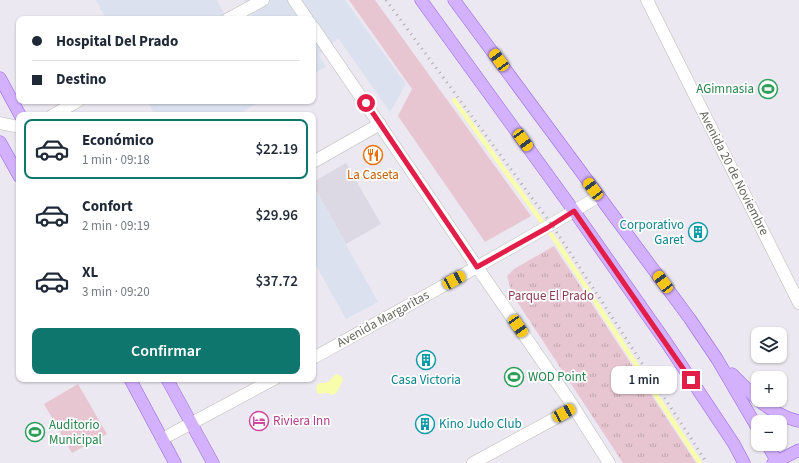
<!DOCTYPE html>
<html lang="es">
<head>
<meta charset="utf-8">
<style>
  body { margin:0; font-family:"Source Sans 3",sans-serif; background:#f6f6f7; color:#1f2937; height:100vh; display:flex; flex-direction:column; font-size:15px; white-space:nowrap }
  * { box-sizing:border-box; margin:0 }
  p { font-size:13px; color:#747a83 }
  .icon { flex:none; width:22px; height:22px; fill:none; stroke:currentColor; stroke-width:2; stroke-linecap:round; stroke-linejoin:round }
  .map { position:relative; flex:1; overflow:hidden }
  .side { position:absolute; left:16px; top:112px; width:300px; height:270px; display:flex; flex-direction:column; background:#fff; border-radius:8px; box-shadow:0 1px 3px #0004 }
  .side>* { flex:none }
  .banner { position:absolute; left:16px; top:16px; width:300px; height:88px; border-radius:8px; box-shadow:0 1px 3px #0004; display:grid; align-content:center; height:88px; padding:0 16px; background:#fff }
  .buttons { position:absolute; left:751px; top:327px; display:grid; gap:8px }
  .buttons a { display:grid; place-items:center; width:36px; height:36px; border-radius:8px; background:#fff; box-shadow:0 1px 3px #0004; font-size:20px }
  .end { position:absolute; width:18px; height:18px; margin:-9px; border:5px solid #e11d48; background:#fff; box-shadow:0 0 0 2px #fff }
  .from { border-radius:50% }
  .bubble { position:absolute; height:28px; border-radius:8px; background:#fff; box-shadow:0 1px 3px #0004; font-size:13px; font-weight:600; line-height:28px; text-align:center }
  .car { position:absolute; width:12px; height:24px; margin:-12px -6px; border-radius:5px; box-shadow:0 0 3px 1px #0007; background:linear-gradient(#f5c518 24%,#345 0 40%,#f5c518 0 76%,#345 0 86%,#f5c518 0) }
  .banner b { display:flex; align-items:center; gap:14px; height:38px; font-size:15px }
  .banner b+b { border-top:1px solid #e0e1e3 }
  .banner i { width:10px; height:10px; background:#1f2937 }
  ul { padding:7px 0 0; list-style:none }
  li { display:flex; align-items:center; gap:12px; height:60px; margin:0 8px 6px; padding:0 8px; border:2px solid transparent; border-radius:8px }
  li div { flex:1 }
  li b { display:block; font-size:15px }
  li em { font-style:normal; font-weight:600 }
  li.selected { border-color:#0f766e }
  li>.icon { width:36px; height:36px; stroke-width:1.5 }
  .action { display:flex; gap:8px; margin-top:auto; padding:8px 16px }
  .action a { flex:1; height:46px; border-radius:8px; background:#0f766e; color:#fff; font-size:16px; font-weight:600; line-height:46px; text-align:center }
  .map>svg:first-child { display:block }
</style>
</head>
<body>
<div class="map">
<svg width="799" height="463" viewBox="0 0 799 463">
  <defs>
    <pattern id="park-tufts" width="24" height="20" patternUnits="userSpaceOnUse"><rect width="24" height="20" fill="#e7c6d2"/><path d="M3 7l-1-3M5 7V3M7 7l1-3M15 17l-1-3M17 17v-4M19 17l1-3" fill="none" stroke="#bfa5ae"/></pattern>
  </defs>
  <rect width="100%" height="100%" fill="#ece8f1"/>
  <polygon fill="#dcd9e4" points="346,163 381,224 346,244 313,185 313,182"/>
  <g fill="#dce1ef">
    <polygon points="96,0 217,0 227,19 106,19"/>
    <polygon points="244,0 345,0 406,84 390,112 338,38 319,55 326,67 313,74 313,19 251,19 253,17"/>
    <polygon points="147,101 262,101 237,115 155,115"/>
    <polygon points="313,185 378,302 346,319 313,260"/>
  </g>
  <g fill="#e7c6d2">
    <polygon points="349,0 375,0 531,216 485,242 398,116 412,89"/>
    <polygon points="78,384 107,434 72,453 44,404"/>
  </g>
  <polygon fill="url(#park-tufts)" points="554,246 696,463 623,463 512,294 507,276 514,269"/>
  <path fill="#f8fdac" d="M 337,374 L 342,377 L 343,380 L 337,392 L 333,395 L 327,393 L 320,394 L 317,393 C 314,378 323,386 329,381 C 332,378 333,376 337,374 Z"/>
  <g fill="none" stroke-linecap="round" stroke-linejoin="round">
    <polyline stroke="#f8fdac" stroke-width="4.5" points="454,100 558,244 700,463"/>
    <defs>
      <g id="street">
        <polyline points="313,162 380,124"/>
        <polyline points="477,267 569,400 609,463"/>
        <polyline points="473,463 574,408"/>
      </g>
      <g id="secondary">
        <polyline points="294,0 307,19"/>
        <polyline points="647,0 799,303"/>
        <polyline points="228,19 263,0"/>
        <polyline points="313,27 477,267"/>
        <polyline points="53,115 78,101"/>
        <polyline points="0,123 19,127"/>
        <path d="M 313,358 C 409,305 505,253 599,196"/>
        <polyline points="162,439 274,379"/>
      </g>
      <g id="primary">
        <polyline points="421,0 574,211 666,342 734,444 744,463"/>
        <polyline points="454,0 690,319 717,359 758,429"/>
        <polyline points="0,78 20,115"/>
        <polyline points="0,142 19,176"/>
        <polyline points="732,374 758,400"/>
        <polyline points="130,379 175,463"/>
        <polyline points="167,379 213,463"/>
        <path d="M 758,400 C 767,408 787,419 799,421"/>
        <polyline points="767,444 778,463"/>
        <polyline points="773,463 799,450"/>
      </g>
    </defs>
    <use href="#street" stroke="#b8bab3" stroke-width="13"/>
    <use href="#secondary" stroke="#b8bab2" stroke-width="13"/>
    <use href="#primary" stroke="#9364ee" stroke-width="13"/>
    <use href="#street" stroke="#fff" stroke-width="12"/>
    <use href="#secondary" stroke="#fff" stroke-width="12"/>
    <use href="#primary" stroke="#d4b1fd" stroke-width="12"/>
    <polyline stroke="#a9aaa7" stroke-width="3" stroke-dasharray="1 5" stroke-linecap="butt" points="386,0 552,225 707,463"/>
  </g>
  <g fill="none" stroke-linecap="round" stroke-linejoin="round">
    <polyline stroke="#e11d48" stroke-width="5" points="366,103 477,267 547,228 574,211 691,380"/>
  </g>
  <defs>
    <symbol id="stadium-ring" viewBox="-11 -11 22 22"><circle r="9.5" fill="#fff" stroke="#2e9e5b" stroke-width="1.5"/><path d="M0-5a6.5 5 0 1 0 0 10a6.5 5 0 1 0 0-10ZM-3.5-1.8h7v3.6h-7Z" fill="#2e9e5b"/></symbol>
    <symbol id="restaurant-ring" viewBox="-11 -11 22 22"><circle r="9.5" fill="#fff" stroke="#e8710a" stroke-width="1.5"/><path d="M-5-6h1v4h1v-4h1v4h1v-4h1v5L-1.5 .5V6h-2V.5L-5-1ZM5-6V6H3V1.5H1.5Q1.5-4 5-6Z" fill="#e8710a"/></symbol>
    <symbol id="building-ring" viewBox="-11 -11 22 22"><circle r="9.5" fill="#fff" stroke="#0f9aa8" stroke-width="1.5"/><path d="M-4-6H4V6H1V3H-1V6H-4ZM-2.5-4.3h1.7v1.8h-1.7ZM.8-4.3h1.7v1.8H.8ZM-2.5-1h1.7V.8h-1.7ZM.8-1h1.7V.8H.8Z" fill="#0f9aa8"/></symbol>
    <symbol id="hotel-ring" viewBox="-11 -11 22 22"><circle r="9.5" fill="#fff" stroke="#d1479c" stroke-width="1.5"/><path d="M-6-4.5h1.5V1H6V5H4.5V3h-9V5H-6ZM-4 0a1.8 1.8 0 1 1 3.6 0ZM.5 0V-2.5h3Q6-2.5 6 0Z" fill="#d1479c"/></symbol>
  </defs>
  <g fill-rule="evenodd">
    <use href="#stadium-ring" x="757" y="78" width="22" height="22"/>
    <use href="#restaurant-ring" x="362" y="144" width="22" height="22"/>
    <use href="#building-ring" x="687" y="221" width="22" height="22"/>
    <use href="#building-ring" x="415" y="349" width="22" height="22"/>
    <use href="#stadium-ring" x="503" y="366" width="22" height="22"/>
    <use href="#hotel-ring" x="248" y="410" width="22" height="22"/>
    <use href="#building-ring" x="414" y="413" width="22" height="22"/>
    <use href="#stadium-ring" x="24" y="421" width="22" height="22"/>
  </g>
  <g text-anchor="middle" dominant-baseline="central" stroke-width="3.5" stroke-linejoin="round" paint-order="stroke">
    <g font-size="13" fill="#27864d" stroke="#fff" text-anchor="start">
      <text x="754" y="89" text-anchor="end">AGimnasia</text>
      <text x="528" y="377">WOD Point</text>
      <text x="49" y="425">Auditorio<tspan x="49" dy="15">Municipal</tspan></text>
    </g>
    <g font-size="13" fill="#66685f" stroke="#fff">
      <text transform="translate(734 173) rotate(63)">Avenida 20 de Noviembre</text>
      <text transform="translate(383 319) rotate(-29)">Avenida Margaritas</text>
    </g>
    <g font-size="13" fill="#c56008" stroke="#fff">
      <text x="373" y="175">La Caseta</text>
    </g>
    <g font-size="13" fill="#0d838f" stroke="#fff" text-anchor="end">
      <text x="684" y="225">Corporativo<tspan x="684" dy="15">Garet</tspan></text>
      <text x="426" y="380" text-anchor="middle">Casa Victoria</text>
      <text x="439" y="424" text-anchor="start">Kino Judo Club</text>
    </g>
    <g font-size="13" fill="#8c3a55" stroke="#fff">
      <text x="551" y="296">Parque El Prado</text>
    </g>
    <g font-size="13" fill="#b23c85" stroke="#fff" text-anchor="start">
      <text x="273" y="421">Riviera Inn</text>
    </g>
  </g>
</svg>
<div class="buttons">
<a><svg class="icon" aria-label="layers" viewBox="0 0 24 24"><path d="M12 4l9 5-9 5-9-5zM3 14l9 5 9-5"/></svg></a>
<a>+</a>
<a>−</a>
</div>
<i class="end from" style="left:366px;top:103px"></i>
<i class="end" style="left:691px;top:380px"></i>
<div class="bubble" style="left:611px;top:366px;width:66px">1 min</div>
<i class="car" style="left:499px;top:60px;rotate:324deg"></i>
<i class="car" style="left:523px;top:140px;rotate:144deg"></i>
<i class="car" style="left:593px;top:189px;rotate:323deg"></i>
<i class="car" style="left:454px;top:280px;rotate:61deg"></i>
<i class="car" style="left:663px;top:282px;rotate:323deg"></i>
<i class="car" style="left:518px;top:326px;rotate:146deg"></i>
<i class="car" style="left:564px;top:413px;rotate:61deg"></i>
<div class="banner">
<b><i class="from"></i>Hospital Del Prado</b>
<b><i></i>Destino</b>
</div>
<section class="side">
<ul>
<li class="selected"><svg class="icon" aria-label="car" viewBox="0 0 24 24"><path d="M5 17H2v-5l4-1 3-4h7l3 4 3 1v5h-3M9 17h6M6 11h13"/><circle cx="7" cy="17" r="2"/><circle cx="17" cy="17" r="2"/></svg><div><b>Económico</b><p>1 min · 09:18</p></div><em>$22.19</em></li>
<li><svg class="icon" aria-label="car" viewBox="0 0 24 24"><path d="M5 17H2v-5l4-1 3-4h7l3 4 3 1v5h-3M9 17h6M6 11h13"/><circle cx="7" cy="17" r="2"/><circle cx="17" cy="17" r="2"/></svg><div><b>Confort</b><p>2 min · 09:19</p></div><em>$29.96</em></li>
<li><svg class="icon" aria-label="car" viewBox="0 0 24 24"><path d="M5 17H2v-5l4-1 3-4h7l3 4 3 1v5h-3M9 17h6M6 11h13"/><circle cx="7" cy="17" r="2"/><circle cx="17" cy="17" r="2"/></svg><div><b>XL</b><p>3 min · 09:20</p></div><em>$37.72</em></li>
</ul>
<div class="action"><a>Confirmar</a></div>
</section>
</div>
</body>
</html>
